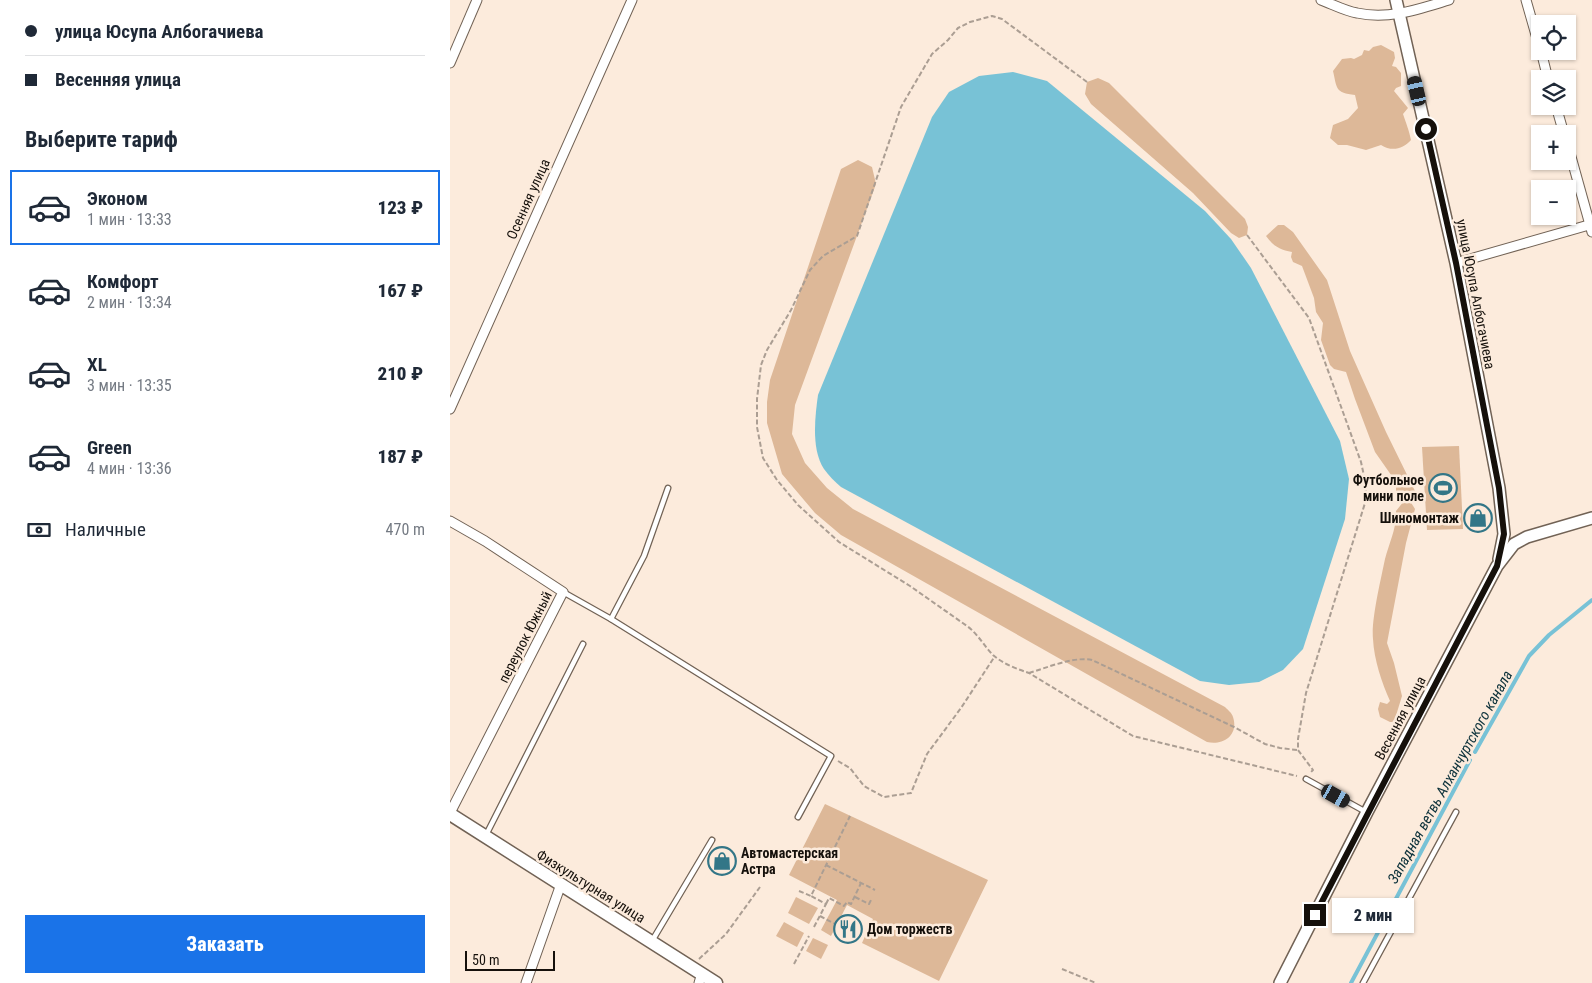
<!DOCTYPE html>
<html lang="ru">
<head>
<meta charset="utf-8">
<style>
  body { margin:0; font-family:"Roboto Condensed",sans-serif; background:#f2f2f3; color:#1f2937; height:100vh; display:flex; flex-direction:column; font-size:19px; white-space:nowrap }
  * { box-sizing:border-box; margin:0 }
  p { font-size:16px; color:#747a83 }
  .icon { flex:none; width:28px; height:28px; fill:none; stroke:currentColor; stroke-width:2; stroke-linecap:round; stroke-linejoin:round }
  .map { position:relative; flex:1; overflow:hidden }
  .side { display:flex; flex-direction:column; background:#fff; width:450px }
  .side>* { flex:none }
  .guide { display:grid; align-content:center; height:110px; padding:0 25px; background:#fff }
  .tools { position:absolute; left:1081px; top:15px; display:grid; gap:10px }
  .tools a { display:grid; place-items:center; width:45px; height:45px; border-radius:0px; background:#fff; box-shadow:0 1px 4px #0004; font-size:25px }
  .scale { position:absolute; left:15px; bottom:12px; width:90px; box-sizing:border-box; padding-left:5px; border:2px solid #15100b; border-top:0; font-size:14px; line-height:18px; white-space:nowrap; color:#15100b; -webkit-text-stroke:4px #fcebdc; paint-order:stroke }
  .end { position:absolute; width:22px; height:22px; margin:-11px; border:6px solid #15100b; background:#fff; box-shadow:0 0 0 2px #fff }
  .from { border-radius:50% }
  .bubble { position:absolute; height:35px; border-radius:0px; background:#fff; box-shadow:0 1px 4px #0004; font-size:16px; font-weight:800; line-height:35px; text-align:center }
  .car { position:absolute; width:15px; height:30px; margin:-15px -8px; border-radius:6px; box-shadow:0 0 4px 1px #0007; background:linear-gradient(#222 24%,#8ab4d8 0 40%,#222 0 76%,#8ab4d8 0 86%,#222 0) }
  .guide b { display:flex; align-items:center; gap:18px; height:48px; font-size:19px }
  .guide b+b { border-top:1px solid #e0e1e3 }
  .guide i { width:12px; height:12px; background:#1f2937 }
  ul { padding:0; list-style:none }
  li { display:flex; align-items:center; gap:15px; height:75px; margin:0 10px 8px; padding:0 15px; border:2px solid transparent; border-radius:0px }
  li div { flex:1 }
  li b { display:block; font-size:19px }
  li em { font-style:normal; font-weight:800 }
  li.active { border-color:#1a73e8 }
  li>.icon { width:45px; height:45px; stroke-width:1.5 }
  h2 { padding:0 25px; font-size:22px; line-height:60px }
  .pay { display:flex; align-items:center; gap:12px; height:55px; padding:0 25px; font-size:19px }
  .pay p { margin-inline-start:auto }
  .primary-button { display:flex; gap:10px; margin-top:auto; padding:10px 25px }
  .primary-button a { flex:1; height:58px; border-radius:0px; background:#1a73e8; color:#fff; font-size:20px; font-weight:800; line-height:58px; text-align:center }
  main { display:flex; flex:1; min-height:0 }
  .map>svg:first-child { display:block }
</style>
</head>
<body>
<main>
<section class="side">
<div class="guide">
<b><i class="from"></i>улица Юсупа Албогачиева</b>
<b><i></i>Весенняя улица</b>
</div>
<h2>Выберите тариф</h2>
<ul>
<li class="active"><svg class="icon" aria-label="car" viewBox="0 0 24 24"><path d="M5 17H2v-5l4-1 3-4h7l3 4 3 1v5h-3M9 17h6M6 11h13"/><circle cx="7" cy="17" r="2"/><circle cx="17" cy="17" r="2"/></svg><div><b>Эконом</b><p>1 мин · 13:33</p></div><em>123 ₽</em></li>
<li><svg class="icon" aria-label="car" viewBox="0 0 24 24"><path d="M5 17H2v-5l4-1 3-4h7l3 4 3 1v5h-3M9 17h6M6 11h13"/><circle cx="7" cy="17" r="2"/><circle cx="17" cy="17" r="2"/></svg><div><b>Комфорт</b><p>2 мин · 13:34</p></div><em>167 ₽</em></li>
<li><svg class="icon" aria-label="car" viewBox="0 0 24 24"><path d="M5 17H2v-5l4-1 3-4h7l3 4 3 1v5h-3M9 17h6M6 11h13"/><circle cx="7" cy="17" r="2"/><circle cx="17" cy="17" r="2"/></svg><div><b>XL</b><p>3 мин · 13:35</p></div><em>210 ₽</em></li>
<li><svg class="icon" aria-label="car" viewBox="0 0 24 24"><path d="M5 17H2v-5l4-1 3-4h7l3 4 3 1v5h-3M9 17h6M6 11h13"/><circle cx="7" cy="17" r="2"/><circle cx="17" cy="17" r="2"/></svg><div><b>Green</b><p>4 мин · 13:36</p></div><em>187 ₽</em></li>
</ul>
<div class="pay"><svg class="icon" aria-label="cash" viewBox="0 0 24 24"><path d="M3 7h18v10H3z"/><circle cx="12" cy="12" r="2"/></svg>Наличные<p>470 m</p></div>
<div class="primary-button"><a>Заказать</a></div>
</section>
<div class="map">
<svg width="1142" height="983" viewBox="0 0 1142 983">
  <rect width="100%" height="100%" fill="#fcebdc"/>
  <g fill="#ddb898">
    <path d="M 931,45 L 944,52 L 945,58 L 942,66 L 946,67 L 951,73 L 951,86 L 946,88 L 944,91 L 958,108 L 953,114 C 956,123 959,130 961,140 C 953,149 942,152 931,145 L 916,150 L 897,145 L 888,145 L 880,138 L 883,125 L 898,119 L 908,108 L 905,95 C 885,93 887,88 883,71 L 892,59 L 901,58 L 904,59 L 912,55 L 914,50 L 919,51 L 923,47 Z"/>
    <polygon points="648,78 659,83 795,219 798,227 797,235 789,238 781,233 743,193 641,104 635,94 637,82"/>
    <path d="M 408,160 L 422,167 L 426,184 L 345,405 L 342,434 L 355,463 L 377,488 L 403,509 L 775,707 C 778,710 782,713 783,717 C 789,735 773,746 757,742 L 391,535 L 365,513 L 332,474 L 317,423 L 317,402 L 320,380 L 391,169 Z"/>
    <path d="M 828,225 L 834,225 L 843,232 L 877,280 L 900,351 L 936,432 L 965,491 L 960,501 L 965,509 L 956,543 L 937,643 L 944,663 L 952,696 L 944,722 L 940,722 L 930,717 L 928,709 L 930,702 L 937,704 L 940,701 C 932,683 924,660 923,639 C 921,620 931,579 935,559 C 939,543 947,528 946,511 L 954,501 L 946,494 L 946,482 L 925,452 L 905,399 L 896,372 L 884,369 L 880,365 L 871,340 L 873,323 L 866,312 L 864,298 L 852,266 L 843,262 L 841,257 L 842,252 C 830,250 823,246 816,236 Z"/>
    <polygon points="1009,446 1013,529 977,530 972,447"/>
    <polygon points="375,804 538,880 489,981 412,943 423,919 397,905 381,936 371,930 387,900 339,875"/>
    <polygon points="346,897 368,908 359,924 338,913"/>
    <polygon points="334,922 354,933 347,947 326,936"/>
    <polygon points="363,938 378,945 371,959 356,951"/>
  </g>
  <path fill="#78c2d6" d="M 563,72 L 597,81 L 755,211 L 781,239 L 801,268 L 890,441 L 899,479 L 895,519 L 853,649 L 833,670 L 809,682 L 779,685 L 750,681 L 391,487 C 385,482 379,476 374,469 C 361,449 365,417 368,395 L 482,117 L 499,92 L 529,76 Z"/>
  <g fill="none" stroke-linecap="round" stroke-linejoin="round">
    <g stroke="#78c2d6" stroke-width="4">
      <polyline points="1025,752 1079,656 1099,635 1142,600"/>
      <polyline points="901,983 1020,760"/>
    </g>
    <defs>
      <g id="service">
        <polyline points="113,592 161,619 381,756 348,817"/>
        <polyline points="161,619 194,556 218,488"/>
        <polyline points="856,779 916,812"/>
        <polyline points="36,835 133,644"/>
        <polyline points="202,941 262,840"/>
        <polyline points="913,983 1006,812"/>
      </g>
      <g id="minor">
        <path d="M 871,0 C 882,4 895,11 907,13 C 939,20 969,9 999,0"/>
        <polyline points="1076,0 1090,49"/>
        <polyline points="1091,51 1098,79"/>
        <polyline points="0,63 27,0"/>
        <polyline points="1106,106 1114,134"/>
        <polyline points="1118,146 1142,232"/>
        <polyline points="1006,263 1142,224"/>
        <polyline points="0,409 182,0"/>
        <polyline points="0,521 35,541 113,592 0,813"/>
        <polyline points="76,983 111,884"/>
        <polyline points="249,983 252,973"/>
      </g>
      <g id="tertiary">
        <polyline points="946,0 1006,263 1049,488 1054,534 1049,559"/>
        <polyline points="830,983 917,812 1047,566 1064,544 1077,537 1142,518"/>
      </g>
      <polyline id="secondary" points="0,814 266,983"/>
    </defs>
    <use href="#service" stroke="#716255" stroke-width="7"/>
    <use href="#minor" stroke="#716255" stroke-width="11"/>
    <use href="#tertiary" stroke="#716255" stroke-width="14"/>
    <use href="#secondary" stroke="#716255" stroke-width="15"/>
    <g stroke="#ab9e93" stroke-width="2" stroke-dasharray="5 2.5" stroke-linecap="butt">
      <path d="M 637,82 L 552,19 L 542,16 L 520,22 L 508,28 L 498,40 L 482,54 L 451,107 L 407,236 L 373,256 L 360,270 L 341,310 L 317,350 L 311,365 L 307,399 L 307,427 L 313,458 L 327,480 L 348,505 L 389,542 L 460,586 L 517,626 C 528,634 534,646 543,655 C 553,664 567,669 579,673 L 683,736 L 847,776"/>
      <polyline points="797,235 859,318 911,462 916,485 915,503 856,693 848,739 848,750 863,770 861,772"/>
      <path d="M 579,673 C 596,668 624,656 642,660 L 784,727 L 815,744 L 830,748 L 847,750"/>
      <polyline points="388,761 400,768 414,786 434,797 461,793 477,754 511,708 545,656"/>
      <polyline points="376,865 425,890"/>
      <polyline points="349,891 361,896"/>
      <polyline points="405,897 419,904 422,898"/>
      <polyline points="376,904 379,898 394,906 397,902 401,904 411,883"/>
      <polyline points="370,916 387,925"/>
      <polyline points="364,927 376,904 361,896 400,816"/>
      <polyline points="249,959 276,934 310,887"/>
      <polyline points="344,964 359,936"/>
      <polyline points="612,969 646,983"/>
    </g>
    <use href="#service" stroke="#fff" stroke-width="4.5"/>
    <use href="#minor" stroke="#fff" stroke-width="9"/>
    <use href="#tertiary" stroke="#fff" stroke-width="11"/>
    <use href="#secondary" stroke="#fff" stroke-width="12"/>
  </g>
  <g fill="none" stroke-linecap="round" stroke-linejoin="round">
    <polyline stroke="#15100b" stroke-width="6" points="865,915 1047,566 1054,534 1049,488 1006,263 976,129"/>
  </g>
  <defs>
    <symbol id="stadium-ring" viewBox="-11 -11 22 22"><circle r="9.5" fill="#fcebdc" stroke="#337687" stroke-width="1.5"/><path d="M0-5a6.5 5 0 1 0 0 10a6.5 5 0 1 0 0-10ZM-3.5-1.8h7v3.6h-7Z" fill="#337687"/></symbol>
    <symbol id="shop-ring" viewBox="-11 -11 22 22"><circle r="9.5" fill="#fcebdc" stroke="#337687" stroke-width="1.5"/><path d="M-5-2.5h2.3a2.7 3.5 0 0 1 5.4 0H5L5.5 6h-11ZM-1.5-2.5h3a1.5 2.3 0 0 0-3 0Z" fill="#337687"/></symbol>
    <symbol id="restaurant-ring" viewBox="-11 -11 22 22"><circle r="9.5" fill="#fcebdc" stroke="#337687" stroke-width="1.5"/><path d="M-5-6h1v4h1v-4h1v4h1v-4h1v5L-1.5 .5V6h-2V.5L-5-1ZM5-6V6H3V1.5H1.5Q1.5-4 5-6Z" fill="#337687"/></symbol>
  </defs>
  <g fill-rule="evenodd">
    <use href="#stadium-ring" x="977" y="472" width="32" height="32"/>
    <use href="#shop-ring" x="1012" y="502" width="32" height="32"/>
    <use href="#shop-ring" x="256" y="845" width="32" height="32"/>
    <use href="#restaurant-ring" x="382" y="913" width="32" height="32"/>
  </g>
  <g text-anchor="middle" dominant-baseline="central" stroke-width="5" stroke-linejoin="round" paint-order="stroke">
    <g font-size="14" fill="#15100b" stroke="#fcebdc">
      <text transform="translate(78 199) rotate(-66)">Осенняя улица</text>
      <text transform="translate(1026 294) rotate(79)">улица Юсупа Албогачиева</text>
      <text transform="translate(75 637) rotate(-63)">переулок Южный</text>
      <text transform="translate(950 718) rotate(-62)">Весенняя улица</text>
      <text transform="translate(141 886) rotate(32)">Физкультурная улица</text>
    </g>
    <g font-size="14" font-weight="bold" fill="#15100b" stroke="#fcebdc" text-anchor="end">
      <text x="974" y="480">Футбольное<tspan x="974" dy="16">мини поле</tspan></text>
      <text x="1009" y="518">Шиномонтаж</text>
      <text x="291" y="853" text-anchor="start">Автомастерская<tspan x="291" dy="16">Астра</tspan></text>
      <text x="417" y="929" text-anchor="start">Дом торжеств</text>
    </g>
    <g font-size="15" font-style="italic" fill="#0c313a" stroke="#fcebdc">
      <text transform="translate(1000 777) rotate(-61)">Западная ветвь Алханчуртского канала</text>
    </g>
  </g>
</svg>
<div class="tools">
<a><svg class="icon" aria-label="locate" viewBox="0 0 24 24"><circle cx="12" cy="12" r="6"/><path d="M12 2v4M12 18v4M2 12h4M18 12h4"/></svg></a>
<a><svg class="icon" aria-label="layers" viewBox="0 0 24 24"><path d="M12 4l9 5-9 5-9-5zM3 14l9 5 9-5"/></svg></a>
<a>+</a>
<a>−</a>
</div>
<div class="scale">50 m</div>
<i class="end from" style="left:976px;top:129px"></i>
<i class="end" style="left:865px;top:915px"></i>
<div class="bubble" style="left:882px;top:898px;width:82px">2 мин</div>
<i class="car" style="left:967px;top:91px;rotate:347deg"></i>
<i class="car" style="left:886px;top:796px;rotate:119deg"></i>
</div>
</main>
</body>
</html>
